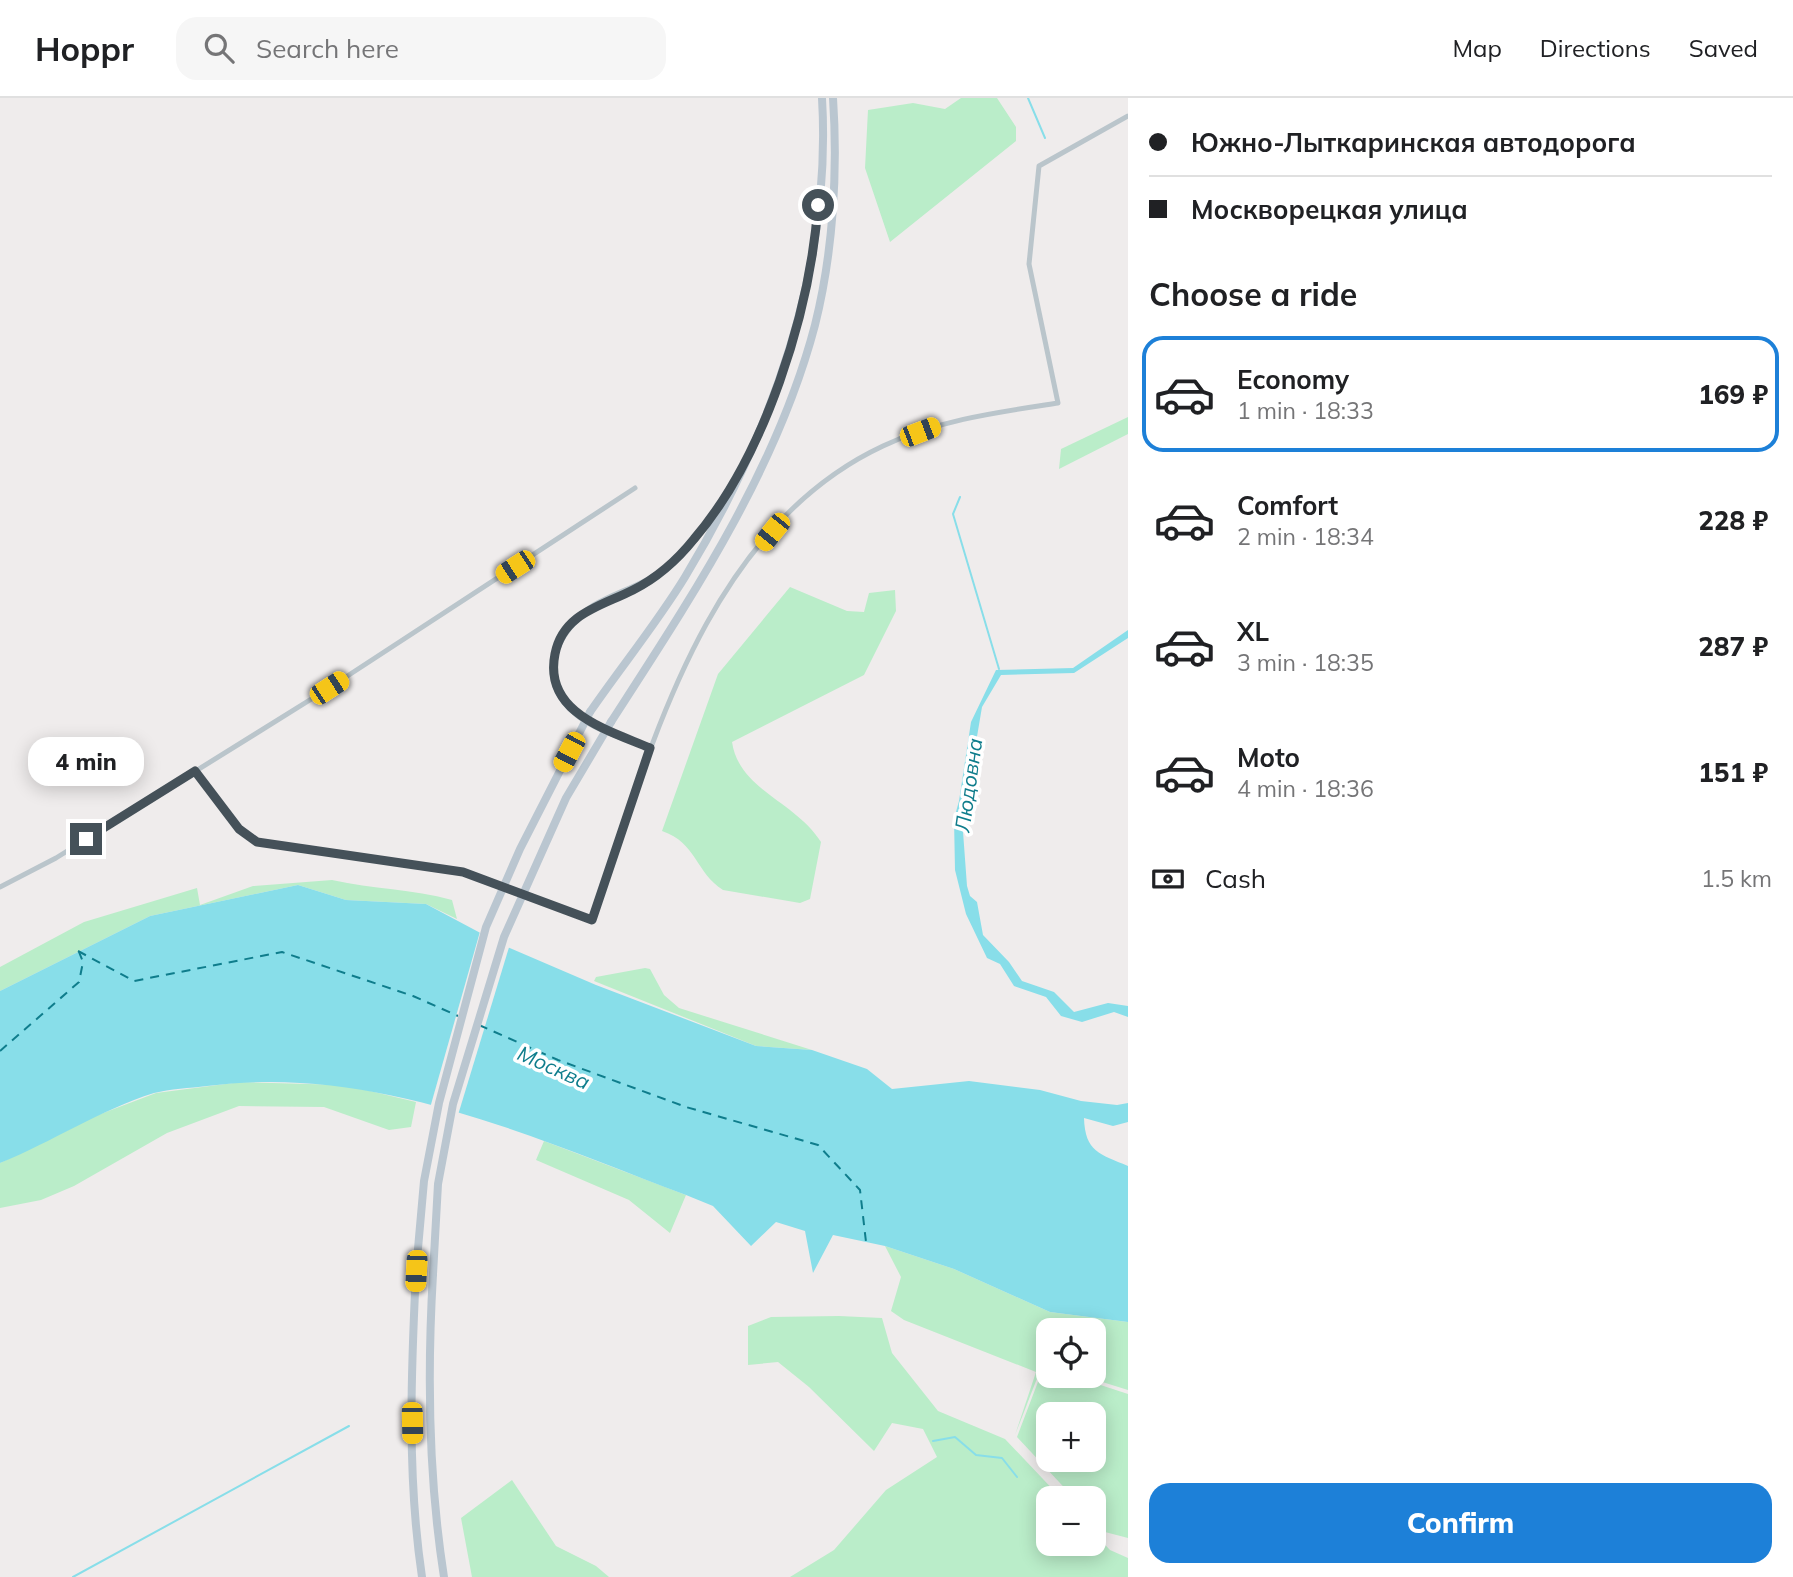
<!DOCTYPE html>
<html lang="en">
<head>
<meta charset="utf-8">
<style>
  body { margin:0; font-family:Mulish,sans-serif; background:#f6f6f6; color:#202124; height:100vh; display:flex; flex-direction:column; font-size:26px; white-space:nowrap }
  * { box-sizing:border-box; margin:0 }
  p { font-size:23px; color:#757577 }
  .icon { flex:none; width:38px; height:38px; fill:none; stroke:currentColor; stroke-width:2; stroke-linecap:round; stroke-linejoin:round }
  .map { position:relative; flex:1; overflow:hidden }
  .panel { display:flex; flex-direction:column; background:#fff; width:665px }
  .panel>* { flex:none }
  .banner { display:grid; align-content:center; height:154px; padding:0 21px; background:#fff }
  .buttons { position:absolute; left:1036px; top:1220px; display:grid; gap:14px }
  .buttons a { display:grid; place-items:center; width:70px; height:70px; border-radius:14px; background:#fff; box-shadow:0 4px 18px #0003; font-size:35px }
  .end { position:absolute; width:32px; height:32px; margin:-16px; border:9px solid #455159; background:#fff; box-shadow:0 0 0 4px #fff }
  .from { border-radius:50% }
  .bubble { position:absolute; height:49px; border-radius:21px; background:#fff; box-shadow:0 4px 18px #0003; font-size:23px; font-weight:800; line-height:49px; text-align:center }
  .car { position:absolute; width:21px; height:42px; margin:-21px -10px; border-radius:9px; box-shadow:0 0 5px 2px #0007; background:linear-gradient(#f5c518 24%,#345 0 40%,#f5c518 0 76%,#345 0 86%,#f5c518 0) }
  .banner b { display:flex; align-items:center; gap:24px; height:66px; font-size:26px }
  .banner b+b { border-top:2px solid #e0e0e0 }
  .banner i { width:18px; height:18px; background:#202124 }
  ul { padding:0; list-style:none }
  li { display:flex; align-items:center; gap:21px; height:116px; margin:0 14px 10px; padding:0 7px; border:4px solid transparent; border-radius:21px }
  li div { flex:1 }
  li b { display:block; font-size:26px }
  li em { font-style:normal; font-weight:800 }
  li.active { border-color:#1d80d8 }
  li>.icon { width:63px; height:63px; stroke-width:1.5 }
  h2 { padding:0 21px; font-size:32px; line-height:84px }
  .pay { display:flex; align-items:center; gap:18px; height:77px; padding:0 21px; font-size:26px }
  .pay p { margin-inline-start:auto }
  .button { display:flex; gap:14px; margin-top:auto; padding:14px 21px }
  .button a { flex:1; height:80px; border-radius:21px; background:#1d80d8; color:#fff; font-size:28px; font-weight:800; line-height:80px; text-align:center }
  header { display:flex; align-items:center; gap:42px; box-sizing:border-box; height:98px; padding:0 35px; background:#fff; border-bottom:2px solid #e0e0e0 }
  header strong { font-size:33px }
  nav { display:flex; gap:38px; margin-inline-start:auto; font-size:24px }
  .search { width:490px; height:63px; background:#f6f6f6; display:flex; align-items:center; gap:18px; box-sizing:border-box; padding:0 24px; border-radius:21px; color:#757577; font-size:26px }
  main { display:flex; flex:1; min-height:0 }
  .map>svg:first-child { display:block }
</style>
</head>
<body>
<header>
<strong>Hoppr</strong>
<div class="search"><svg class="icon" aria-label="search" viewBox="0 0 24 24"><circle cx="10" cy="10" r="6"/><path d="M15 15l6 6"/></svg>Search here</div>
<nav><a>Map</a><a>Directions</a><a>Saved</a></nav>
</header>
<main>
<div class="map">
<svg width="1128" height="1479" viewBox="0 0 1128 1479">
  <rect width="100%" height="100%" fill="#efecec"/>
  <g fill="#baedc9" fill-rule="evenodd">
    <polygon points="961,0 997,0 1016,29 1016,43 890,144 865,70 868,12 913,5 945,11"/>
    <polygon points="1128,319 1128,336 1059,371 1061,351"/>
    <path d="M 790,489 L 847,513 L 864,514 L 869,495 L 895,492 L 896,513 L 864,577 L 732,644 C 739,692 795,703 821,744 L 810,801 L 800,805 L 723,792 C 695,774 697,745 662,733 L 718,576 Z"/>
    <path d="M 332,782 C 373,791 412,791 452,802 L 457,821 L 426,806 L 346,802 L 298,787 L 150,818 L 0,893 L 0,869 L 84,824 L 197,790 L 200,807 L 253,788 Z"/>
    <polygon points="645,870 650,871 664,897 679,910 812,952 756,948 594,883 596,879"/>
    <polygon points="241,984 345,987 416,1004 411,1029 389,1032 324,1009 239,1008 167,1035 74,1088 41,1102 0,1110 0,1065 90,1020 156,995"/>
    <polygon points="544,1043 686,1097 670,1135 629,1102 536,1062"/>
    <polygon points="885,1148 954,1171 1050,1214 1128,1224 1128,1292 1083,1278 1094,1278 1094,1232 1048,1232 1048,1266 1043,1265 1015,1337 1036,1274 904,1222 891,1213 901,1179"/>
    <polygon points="839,1218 882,1220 892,1255 938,1313 1005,1341 1061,1400 1048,1400 1048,1446 1094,1446 1094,1435 1110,1452 1128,1460 1128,1479 790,1479 834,1452 886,1392 937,1359 923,1331 892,1325 874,1353 809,1289 778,1264 748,1267 748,1228 771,1219"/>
    <path d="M 1044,1268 L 1048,1269 L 1048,1278 L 1073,1278 L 1128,1296 L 1128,1440 L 1105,1434 L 1094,1421 L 1094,1400 L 1074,1400 L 1017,1339 ZM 1048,1316 L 1094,1316 L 1094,1362 L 1048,1362 Z"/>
    <polygon points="512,1382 556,1448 596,1468 609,1479 472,1479 461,1420"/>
  </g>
  <g fill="#88dee9">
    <polygon points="1128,532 1128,540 1074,575 1001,577 982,609 969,686 969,705 962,720 967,788 970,798 977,804 983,837 1009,864 1022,883 1054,894 1074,914 1108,905 1128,908 1128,919 1114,914 1082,924 1061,918 1046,899 1014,888 1000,866 987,860 966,816 955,772 954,721 959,703 971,624 996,572 1073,570"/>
    <path d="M 298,787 L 346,802 L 426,806 L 503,847 L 596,887 L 756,948 L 812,952 L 867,971 L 892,991 L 969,983 L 1040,992 L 1081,1003 L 1117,1007 L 1128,1005 L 1128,1024 L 1113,1028 L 1084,1020 C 1085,1054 1100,1056 1128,1068 L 1128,1224 L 1050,1214 L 954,1171 L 885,1148 L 833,1137 L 813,1175 L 805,1133 L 776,1124 L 751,1148 L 713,1108 L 686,1097 C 532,1039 375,966 207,988 C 190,990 170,991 154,995 C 100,1012 52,1044 0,1065 L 0,893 L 150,818 Z"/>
  </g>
  <polygon fill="#efecec" points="481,830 510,846 458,1017 430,1010"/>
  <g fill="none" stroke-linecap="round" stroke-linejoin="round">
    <g stroke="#88dee9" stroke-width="2">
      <polyline points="1028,0 1045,40"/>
      <polyline points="960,399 953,416 999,571"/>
      <polyline points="933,1343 955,1339 976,1357 1002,1360 1017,1379"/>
      <polyline points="73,1479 349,1328"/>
    </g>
    <g stroke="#0f7d8c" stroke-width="2" stroke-dasharray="9 7" stroke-linecap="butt">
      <polyline points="78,853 134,883 282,854 413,898 458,918"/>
      <polyline points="479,927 558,962 686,1009 818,1047 860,1092 866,1144"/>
      <polyline points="0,953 79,884 83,864 79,854"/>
    </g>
    <g stroke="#bac5cb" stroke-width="5">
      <path d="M 195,673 L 239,731 L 257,744 L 463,774 L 592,823 C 650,652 705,431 883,348 C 938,322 999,314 1058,305 L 1029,166 L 1039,68 L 1128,18"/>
      <polyline points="0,789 56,760 329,590 635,390"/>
    </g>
    <path stroke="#bac5cb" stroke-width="7" d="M 650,650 C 627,640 598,633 578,617 C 534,583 554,532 594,508 C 620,493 645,488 669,468 C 691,449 707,425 724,402"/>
    <g stroke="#bac6d0" stroke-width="8">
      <path d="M 590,614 C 621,569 657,525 685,479 C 772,335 832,170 822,0"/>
      <path d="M 611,624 C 691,500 777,372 815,227 C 833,155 838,74 833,0"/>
      <path d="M 416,1173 C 411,1275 407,1378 422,1479"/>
      <path d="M 433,1176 C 427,1278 428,1377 444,1479"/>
    </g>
    <g stroke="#bac6d0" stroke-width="8">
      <polyline points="416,1173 424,1083 439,1005 486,829 520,751 590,614"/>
      <polyline points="433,1176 438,1086 453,1006 504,839 566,700 611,624"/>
    </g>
  </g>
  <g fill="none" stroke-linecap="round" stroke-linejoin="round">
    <path stroke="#455159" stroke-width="9" d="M 86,741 L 195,673 L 239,731 L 257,744 L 463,774 L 592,822 L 650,650 C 608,632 543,615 555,556 C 563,515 602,508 633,492 C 657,480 678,461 694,441 C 765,358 810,215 818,107"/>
  </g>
  <g text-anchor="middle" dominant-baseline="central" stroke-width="7" stroke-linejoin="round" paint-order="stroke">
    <g font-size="21" font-style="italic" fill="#0f7d8c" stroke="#fff">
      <text transform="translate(968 687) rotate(-82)">Людовна</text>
      <text transform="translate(554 969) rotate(24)">Москва</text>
    </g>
  </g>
</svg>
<div class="buttons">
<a><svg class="icon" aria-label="locate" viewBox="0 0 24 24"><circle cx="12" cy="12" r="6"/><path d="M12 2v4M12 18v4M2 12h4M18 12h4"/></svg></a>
<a>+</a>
<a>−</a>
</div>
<i class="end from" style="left:818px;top:107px"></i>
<i class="end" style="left:86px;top:741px"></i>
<div class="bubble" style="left:28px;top:639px;width:116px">4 min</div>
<i class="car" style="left:920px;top:334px;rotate:69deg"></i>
<i class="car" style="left:772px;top:434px;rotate:219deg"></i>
<i class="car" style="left:515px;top:469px;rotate:237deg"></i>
<i class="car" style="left:329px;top:590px;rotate:57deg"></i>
<i class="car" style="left:569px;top:654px;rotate:208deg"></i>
<i class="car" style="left:416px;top:1173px;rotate:183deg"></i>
<i class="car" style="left:412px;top:1325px;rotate:179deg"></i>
</div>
<section class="panel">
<div class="banner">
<b><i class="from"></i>Южно-Лыткаринская автодорога</b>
<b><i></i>Москворецкая улица</b>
</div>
<h2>Choose a ride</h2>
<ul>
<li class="active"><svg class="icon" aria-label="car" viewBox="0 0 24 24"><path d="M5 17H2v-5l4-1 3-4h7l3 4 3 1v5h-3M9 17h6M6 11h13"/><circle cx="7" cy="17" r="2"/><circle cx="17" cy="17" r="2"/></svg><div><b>Economy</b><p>1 min · 18:33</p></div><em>169 ₽</em></li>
<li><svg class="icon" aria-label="car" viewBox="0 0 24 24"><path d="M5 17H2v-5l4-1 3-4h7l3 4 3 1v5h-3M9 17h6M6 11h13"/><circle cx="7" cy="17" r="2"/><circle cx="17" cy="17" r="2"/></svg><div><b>Comfort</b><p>2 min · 18:34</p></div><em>228 ₽</em></li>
<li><svg class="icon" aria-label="car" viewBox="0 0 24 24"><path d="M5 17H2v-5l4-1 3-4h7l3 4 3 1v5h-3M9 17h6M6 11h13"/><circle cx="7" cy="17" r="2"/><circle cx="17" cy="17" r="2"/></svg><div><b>XL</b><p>3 min · 18:35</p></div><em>287 ₽</em></li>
<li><svg class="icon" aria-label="car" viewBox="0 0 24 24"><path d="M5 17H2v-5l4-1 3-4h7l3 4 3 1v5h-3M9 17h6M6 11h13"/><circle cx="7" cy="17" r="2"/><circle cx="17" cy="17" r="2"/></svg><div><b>Moto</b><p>4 min · 18:36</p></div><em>151 ₽</em></li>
</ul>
<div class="pay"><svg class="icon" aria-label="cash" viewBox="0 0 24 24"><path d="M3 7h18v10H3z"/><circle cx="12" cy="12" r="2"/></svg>Cash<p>1.5 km</p></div>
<div class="button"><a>Confirm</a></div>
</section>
</main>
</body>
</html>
